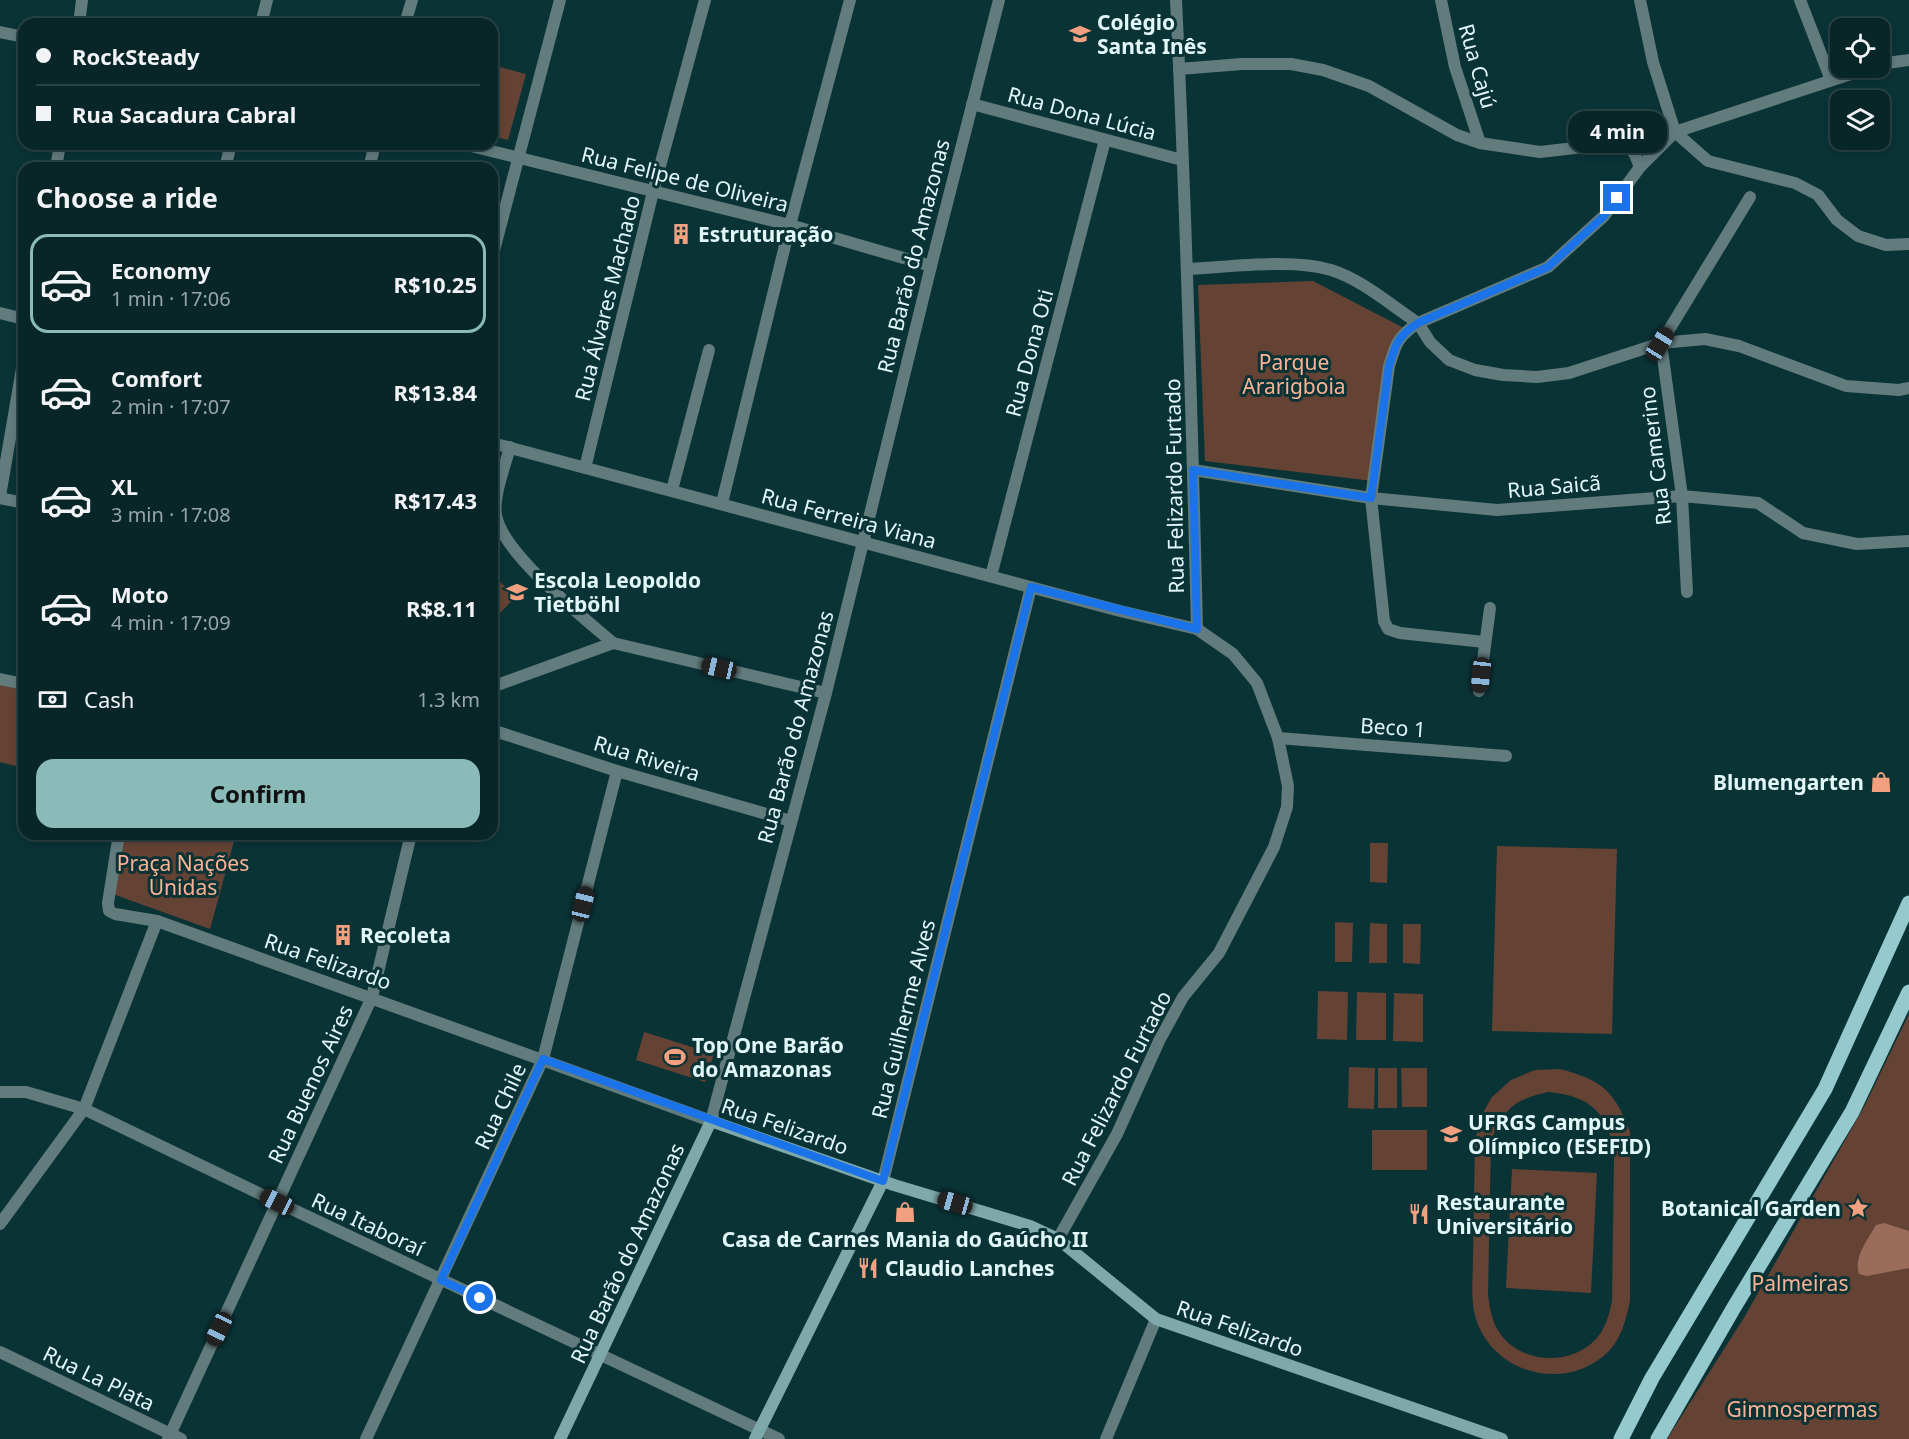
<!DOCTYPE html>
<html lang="en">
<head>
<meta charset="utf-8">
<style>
  body { margin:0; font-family:"Noto Sans",sans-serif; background:#112e30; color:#f1f3f6; height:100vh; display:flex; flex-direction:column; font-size:22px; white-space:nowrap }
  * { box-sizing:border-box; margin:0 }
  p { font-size:20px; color:#98a5a8 }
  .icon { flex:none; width:33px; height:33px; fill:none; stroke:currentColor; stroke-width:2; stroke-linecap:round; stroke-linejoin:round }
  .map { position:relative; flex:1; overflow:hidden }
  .panel { position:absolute; left:18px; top:162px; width:480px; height:678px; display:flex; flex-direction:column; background:#082628; border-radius:18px; box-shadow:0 3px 9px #0003,0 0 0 2px #294345 }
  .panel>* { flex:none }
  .top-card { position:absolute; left:18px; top:18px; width:480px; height:132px; border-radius:18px; box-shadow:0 3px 9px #0003,0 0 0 2px #294345; display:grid; align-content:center; height:132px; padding:0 18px; background:#082628 }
  .buttons { position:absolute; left:1830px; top:18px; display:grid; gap:12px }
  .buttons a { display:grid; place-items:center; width:60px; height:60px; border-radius:12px; background:#082628; box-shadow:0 3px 9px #0003,0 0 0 2px #294345; font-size:30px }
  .end { position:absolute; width:27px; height:27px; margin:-14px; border:8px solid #1a73e8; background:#fff; box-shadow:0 0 0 3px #fff }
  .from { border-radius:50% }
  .bubble { position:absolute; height:42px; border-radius:18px; background:#082628; box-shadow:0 3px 9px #0003,0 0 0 2px #294345; font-size:20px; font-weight:700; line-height:42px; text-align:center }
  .car { position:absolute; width:18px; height:36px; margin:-18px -9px; border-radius:8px; box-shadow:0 0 4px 2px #0007; background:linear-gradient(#222 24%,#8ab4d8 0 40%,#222 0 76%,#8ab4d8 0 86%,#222 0) }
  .top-card b { display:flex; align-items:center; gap:21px; height:57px; font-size:22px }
  .top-card b+b { border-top:2px solid #294345 }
  .top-card i { width:15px; height:15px; background:#f1f3f6 }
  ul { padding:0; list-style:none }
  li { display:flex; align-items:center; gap:18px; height:99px; margin:0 12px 9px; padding:0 6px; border:3px solid transparent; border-radius:18px }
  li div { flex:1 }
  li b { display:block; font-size:22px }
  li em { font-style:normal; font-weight:700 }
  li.active { border-color:#8bbbb9 }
  li>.icon { width:54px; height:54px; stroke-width:1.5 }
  h2 { padding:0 18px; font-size:27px; line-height:72px }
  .pay { display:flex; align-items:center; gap:15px; height:66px; padding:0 18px; font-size:22px }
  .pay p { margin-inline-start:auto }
  .action { display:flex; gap:12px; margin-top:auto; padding:12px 18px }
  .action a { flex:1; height:69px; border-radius:18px; background:#8bbbb9; color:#111; font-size:24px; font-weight:700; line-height:69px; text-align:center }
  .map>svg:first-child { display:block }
</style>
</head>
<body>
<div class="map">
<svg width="1909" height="1439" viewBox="0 0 1909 1439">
  <rect width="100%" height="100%" fill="#0a3336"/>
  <g fill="#644234" fill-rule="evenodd">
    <polygon points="492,65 526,74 508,140 492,136"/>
    <polygon points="1313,281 1402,327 1389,350 1373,481 1205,461 1198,285"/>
    <polygon points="492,575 516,596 495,619 492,616"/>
    <polygon points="0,684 24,690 24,768 0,762"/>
    <polygon points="124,834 236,834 210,929 110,893"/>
    <polygon points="1370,843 1388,843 1387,883 1370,882"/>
    <polygon points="1497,846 1617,849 1612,1034 1492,1031"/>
    <polygon points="1335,922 1353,923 1352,962 1335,962"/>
    <polygon points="1370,923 1387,924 1387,963 1369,963"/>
    <polygon points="1403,924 1421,924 1420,964 1403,963"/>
    <polygon points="1318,991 1348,992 1347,1040 1317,1039"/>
    <polygon points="1357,992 1386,993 1386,1040 1356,1040"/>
    <polygon points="1394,993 1423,994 1423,1042 1393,1041"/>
    <polygon points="1909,1014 1909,1439 1667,1439 1745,1316 1864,1107"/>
    <polygon points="644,1032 714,1054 705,1082 636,1060"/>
    <polygon points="1349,1067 1375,1068 1374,1109 1348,1108"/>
    <rect x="1378" y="1068" width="19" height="40"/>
    <polygon points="1401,1068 1427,1068 1427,1107 1402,1107"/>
    <path d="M 1560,1069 C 1602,1080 1615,1091 1630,1132 L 1630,1301 C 1626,1319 1622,1337 1609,1351 C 1568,1392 1497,1376 1477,1322 C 1470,1303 1473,1278 1473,1258 C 1474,1220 1474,1181 1475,1143 L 1480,1118 L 1492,1097 L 1511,1080 L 1535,1070 ZM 1549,1092 C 1591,1096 1608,1113 1614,1155 L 1612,1301 C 1609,1315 1606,1328 1596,1339 C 1571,1366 1523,1364 1501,1335 C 1492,1323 1490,1309 1488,1295 L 1491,1141 C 1504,1108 1515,1099 1549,1092 Z"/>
    <rect x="1372" y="1130" width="55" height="40"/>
    <polygon points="1512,1169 1597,1173 1591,1293 1506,1288"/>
  </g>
  <path fill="#9a6c59" d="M 1884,1223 L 1909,1231 L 1909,1268 L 1867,1276 L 1859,1274 C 1853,1258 1868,1239 1876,1225 Z"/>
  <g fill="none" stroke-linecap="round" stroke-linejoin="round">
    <g stroke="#627b7d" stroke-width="12">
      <polyline points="1441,0 1455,67 1480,143"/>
      <polyline points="1640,0 1653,62 1675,132"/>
      <polyline points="1800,0 1831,80"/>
      <polyline points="79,24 82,0"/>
      <polyline points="261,24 267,0"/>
      <polyline points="405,24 412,0"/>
      <polyline points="1179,69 1242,64 1291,64 1323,70 1369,86 1457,135 1480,143 1540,152 1627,142 1675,132"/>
      <polyline points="1675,132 1708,161 1795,183 1818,195 1837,220 1858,236 1886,245 1909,244"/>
      <polyline points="56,168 60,144"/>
      <polyline points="225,168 231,144"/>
      <polyline points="369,168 375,144"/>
      <path d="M 510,447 C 505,466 493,496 496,515 C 502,553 583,617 613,643"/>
      <polyline points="585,468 653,192 705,0"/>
      <polyline points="672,490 709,350"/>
      <polyline points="0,496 24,357"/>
      <polyline points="0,498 24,503"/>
      <polyline points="722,503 790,225 850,0"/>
      <polyline points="991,576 1105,140"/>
      <polyline points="1687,592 1682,496 1661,343 1750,197"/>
      <path d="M 1484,642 L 1400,633 L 1388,629 L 1384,621 L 1371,498 L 1389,366 C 1396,344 1397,337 1418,323 L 1430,342 L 1449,360 L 1475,370 L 1503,375 L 1537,377 L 1569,373 L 1661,343 L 1705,339 L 1739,346 L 1846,386 L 1899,390 L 1909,388"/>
      <polyline points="0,679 24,684"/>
      <polyline points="492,687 613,643 826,693"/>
      <polyline points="1479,691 1490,608"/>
      <polyline points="492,730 617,771 791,821"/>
      <polyline points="1278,738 1506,756"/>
      <polyline points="119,834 108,903 109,911 115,914 157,921 711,1121"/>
      <polyline points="0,1092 26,1092 84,1109 277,1202 779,1439"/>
      <polyline points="0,1224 84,1109 157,921"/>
      <polyline points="1058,1239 1117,1134 1159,1041 1183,997 1219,953 1274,847 1287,807 1288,786 1278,738 1257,683 1233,654 1197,629"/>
      <polyline points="168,1439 372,997 411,834"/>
      <polyline points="366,1439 543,1059 617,771"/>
      <polyline points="1106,1439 1156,1319"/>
    </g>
    <g stroke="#627b7d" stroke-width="12">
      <polyline points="0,32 24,37"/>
      <polyline points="1880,64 1909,60"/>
      <polyline points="972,104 1182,160"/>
      <polyline points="1627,142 1635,155 1640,167"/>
      <polyline points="463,144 790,225 931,266"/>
      <polyline points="492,258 560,0"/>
      <path d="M 1188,269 C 1230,267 1292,258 1331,270 C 1361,279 1392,306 1418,323 L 1548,267 L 1604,216 L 1640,167 L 1675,132 L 1869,68"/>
      <polyline points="0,313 24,319"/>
      <path d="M 492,443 L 1120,611 L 1197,629 C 1192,419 1186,210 1176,0"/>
      <polyline points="1193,470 1371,498 1497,510 1682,496 1758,503 1803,533 1857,544 1909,541"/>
      <polyline points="711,1121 826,693 931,266 999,0"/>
      <polyline points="883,1181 1031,587"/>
      <polyline points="0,1352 181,1439"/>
    </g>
    <g stroke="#7ea8aa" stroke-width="12">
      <polyline points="560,1439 711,1121 894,1185 1030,1226 1058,1239 1156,1319 1502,1439"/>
      <polyline points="755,1439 883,1181"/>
    </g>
    <g stroke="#94cacd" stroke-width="15">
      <polyline points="1621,1439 1652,1378 1825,1089 1909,903"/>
      <polyline points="1658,1439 1733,1309 1852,1112 1909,992"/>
    </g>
  </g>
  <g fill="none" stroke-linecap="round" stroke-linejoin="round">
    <path stroke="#1a73e8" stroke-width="8" d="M 480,1298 L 441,1280 L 543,1059 L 883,1181 L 1031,587 L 1197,629 L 1193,470 L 1371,498 L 1389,366 C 1396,344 1397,337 1418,323 L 1548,267 L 1604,216 L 1617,198"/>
  </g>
  <defs>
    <symbol id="school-bare" viewBox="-9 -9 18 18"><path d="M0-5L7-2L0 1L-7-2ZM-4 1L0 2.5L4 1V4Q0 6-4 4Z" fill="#f2a07f" stroke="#0a3336" stroke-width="2.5" paint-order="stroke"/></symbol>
    <symbol id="building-bare" viewBox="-9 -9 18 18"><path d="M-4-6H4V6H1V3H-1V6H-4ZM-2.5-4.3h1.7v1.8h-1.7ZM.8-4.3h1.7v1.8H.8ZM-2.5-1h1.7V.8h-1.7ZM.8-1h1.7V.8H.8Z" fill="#f2a07f" stroke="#0a3336" stroke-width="2.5" paint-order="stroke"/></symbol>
    <symbol id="shop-bare" viewBox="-9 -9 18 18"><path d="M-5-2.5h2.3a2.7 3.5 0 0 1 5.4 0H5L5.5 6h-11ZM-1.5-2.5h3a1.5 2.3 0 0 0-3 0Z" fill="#f2a07f" stroke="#0a3336" stroke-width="2.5" paint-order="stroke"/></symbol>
    <symbol id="stadium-bare" viewBox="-9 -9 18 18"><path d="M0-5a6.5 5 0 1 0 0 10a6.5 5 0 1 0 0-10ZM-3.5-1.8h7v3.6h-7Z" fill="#f2a07f" stroke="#0a3336" stroke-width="2.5" paint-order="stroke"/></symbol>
    <symbol id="university-bare" viewBox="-9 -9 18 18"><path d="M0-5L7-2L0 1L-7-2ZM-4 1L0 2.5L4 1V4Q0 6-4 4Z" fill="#f2a07f" stroke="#0a3336" stroke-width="2.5" paint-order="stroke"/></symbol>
    <symbol id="sight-bare" viewBox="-9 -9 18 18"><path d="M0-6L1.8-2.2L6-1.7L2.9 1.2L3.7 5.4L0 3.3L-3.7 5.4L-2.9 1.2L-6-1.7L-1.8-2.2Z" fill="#f2a07f" stroke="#0a3336" stroke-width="2.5" paint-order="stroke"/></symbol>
    <symbol id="restaurant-bare" viewBox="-9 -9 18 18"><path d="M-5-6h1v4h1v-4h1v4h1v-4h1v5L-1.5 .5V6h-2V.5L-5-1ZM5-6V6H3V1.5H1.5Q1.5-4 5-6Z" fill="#f2a07f" stroke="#0a3336" stroke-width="2.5" paint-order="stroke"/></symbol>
  </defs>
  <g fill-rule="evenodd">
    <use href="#school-bare" x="1065" y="19" width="30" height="30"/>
    <use href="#building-bare" x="666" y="219" width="30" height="30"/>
    <use href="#school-bare" x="502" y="577" width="30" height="30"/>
    <use href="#shop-bare" x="1866" y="767" width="30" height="30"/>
    <use href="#building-bare" x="328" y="920" width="30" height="30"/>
    <use href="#stadium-bare" x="660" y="1042" width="30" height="30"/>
    <use href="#university-bare" x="1436" y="1119" width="30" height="30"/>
    <use href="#sight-bare" x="1843" y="1193" width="30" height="30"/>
    <use href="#shop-bare" x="890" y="1197" width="30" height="30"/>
    <use href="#restaurant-bare" x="1404" y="1199" width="30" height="30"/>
    <use href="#restaurant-bare" x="853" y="1253" width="30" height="30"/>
  </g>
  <g text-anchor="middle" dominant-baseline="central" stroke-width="6" stroke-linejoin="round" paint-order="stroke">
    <g font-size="21" font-weight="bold" fill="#e2f7f8" stroke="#0a3336" text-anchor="start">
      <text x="1097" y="22">Colégio<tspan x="1097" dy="24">Santa Inês</tspan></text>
      <text x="698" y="234">Estruturação</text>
      <text x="534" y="580">Escola Leopoldo<tspan x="534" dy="24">Tietböhl</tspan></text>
      <text x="1864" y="782" text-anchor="end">Blumengarten</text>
      <text x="360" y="935">Recoleta</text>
      <text x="692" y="1045">Top One Barão<tspan x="692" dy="24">do Amazonas</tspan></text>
      <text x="1468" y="1122">UFRGS Campus<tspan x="1468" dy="24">Olímpico (ESEFID)</tspan></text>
      <text x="1436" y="1202">Restaurante<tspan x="1436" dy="24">Universitário</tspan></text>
      <text x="1841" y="1208" text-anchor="end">Botanical Garden</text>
      <text x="905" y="1239" text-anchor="middle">Casa de Carnes Mania do Gaúcho II</text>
      <text x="885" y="1268">Claudio Lanches</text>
    </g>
    <g font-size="21" fill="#e2f7f8" stroke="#0a3336">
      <text transform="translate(1478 66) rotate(74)">Rua Cajú</text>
      <text transform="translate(1082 113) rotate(15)">Rua Dona Lúcia</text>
      <text transform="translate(685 179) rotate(14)">Rua Felipe de Oliveira</text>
      <text transform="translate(913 256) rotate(-76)">Rua Barão do Amazonas</text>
      <text transform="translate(607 298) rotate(-76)">Rua Álvares Machado</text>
      <text transform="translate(1029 353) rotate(-75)">Rua Dona Oti</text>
      <text transform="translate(1655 456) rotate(-97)">Rua Camerino</text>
      <text transform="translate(1174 486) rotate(-91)">Rua Felizardo Furtado</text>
      <text transform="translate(1554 486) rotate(-5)">Rua Saicã</text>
      <text transform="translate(849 518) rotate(15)">Rua Ferreira Viana</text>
      <text transform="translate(795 727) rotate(-75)">Rua Barão do Amazonas</text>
      <text transform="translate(1393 727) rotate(4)">Beco 1</text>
      <text transform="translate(647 758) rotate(17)">Rua Riveira</text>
      <text transform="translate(328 961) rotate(19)">Rua Felizardo</text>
      <text transform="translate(903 1019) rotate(-76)">Rua Guilherme Alves</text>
      <text transform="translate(310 1084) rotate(-65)">Rua Buenos Aires</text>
      <text transform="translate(1116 1088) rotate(-63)">Rua Felizardo Furtado</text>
      <text transform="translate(500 1106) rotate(-65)">Rua Chile</text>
      <text transform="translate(785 1126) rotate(19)">Rua Felizardo</text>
      <text transform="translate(368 1224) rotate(25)">Rua Itaboraí</text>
      <text transform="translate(627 1253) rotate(-65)">Rua Barão do Amazonas</text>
      <text transform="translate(1240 1328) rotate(19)">Rua Felizardo</text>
      <text transform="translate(99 1378) rotate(26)">Rua La Plata</text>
    </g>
    <g font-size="21" fill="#fcb294" stroke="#0a3336">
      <text x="1294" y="362">Parque<tspan x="1294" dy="24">Ararigboia</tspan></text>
      <text x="183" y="863">Praça Nações<tspan x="183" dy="24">Unidas</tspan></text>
      <text x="1800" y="1283">Palmeiras</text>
      <text x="1802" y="1409">Gimnospermas</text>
    </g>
  </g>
</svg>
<div class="buttons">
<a><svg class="icon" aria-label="locate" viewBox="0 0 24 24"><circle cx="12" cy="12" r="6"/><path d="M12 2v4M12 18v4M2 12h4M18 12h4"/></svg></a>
<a><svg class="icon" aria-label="layers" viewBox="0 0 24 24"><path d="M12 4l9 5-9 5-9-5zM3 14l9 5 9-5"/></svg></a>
</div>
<i class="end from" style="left:480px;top:1298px"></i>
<i class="end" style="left:1617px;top:198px"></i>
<div class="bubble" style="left:1568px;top:111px;width:99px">4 min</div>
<i class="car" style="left:1660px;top:344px;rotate:32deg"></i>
<i class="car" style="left:719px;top:668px;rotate:283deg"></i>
<i class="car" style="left:1481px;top:675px;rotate:186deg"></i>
<i class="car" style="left:583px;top:904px;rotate:14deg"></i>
<i class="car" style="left:277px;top:1202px;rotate:296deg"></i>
<i class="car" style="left:955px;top:1203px;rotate:286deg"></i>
<i class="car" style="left:219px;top:1329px;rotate:205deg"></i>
<div class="top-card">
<b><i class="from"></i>RockSteady</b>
<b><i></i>Rua Sacadura Cabral</b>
</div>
<section class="panel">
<h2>Choose a ride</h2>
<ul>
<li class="active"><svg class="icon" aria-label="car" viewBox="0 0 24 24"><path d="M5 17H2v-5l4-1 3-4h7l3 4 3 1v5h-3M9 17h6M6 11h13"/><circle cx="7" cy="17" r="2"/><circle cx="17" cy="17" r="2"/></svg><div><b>Economy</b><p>1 min · 17:06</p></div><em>R$10.25</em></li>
<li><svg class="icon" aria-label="car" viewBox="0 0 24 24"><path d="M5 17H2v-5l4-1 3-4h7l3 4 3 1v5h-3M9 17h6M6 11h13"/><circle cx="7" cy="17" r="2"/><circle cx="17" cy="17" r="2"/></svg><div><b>Comfort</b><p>2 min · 17:07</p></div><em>R$13.84</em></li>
<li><svg class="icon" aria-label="car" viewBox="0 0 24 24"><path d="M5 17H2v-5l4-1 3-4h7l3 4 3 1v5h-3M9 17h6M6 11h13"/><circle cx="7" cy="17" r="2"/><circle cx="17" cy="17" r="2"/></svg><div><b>XL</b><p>3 min · 17:08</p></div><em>R$17.43</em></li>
<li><svg class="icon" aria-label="car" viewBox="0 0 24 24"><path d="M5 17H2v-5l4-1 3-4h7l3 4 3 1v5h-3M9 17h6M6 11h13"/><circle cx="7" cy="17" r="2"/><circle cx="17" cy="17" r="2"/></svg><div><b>Moto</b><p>4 min · 17:09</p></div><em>R$8.11</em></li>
</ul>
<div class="pay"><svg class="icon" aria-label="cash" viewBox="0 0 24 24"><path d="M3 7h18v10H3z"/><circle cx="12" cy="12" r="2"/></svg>Cash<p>1.3 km</p></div>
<div class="action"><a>Confirm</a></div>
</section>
</div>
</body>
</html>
